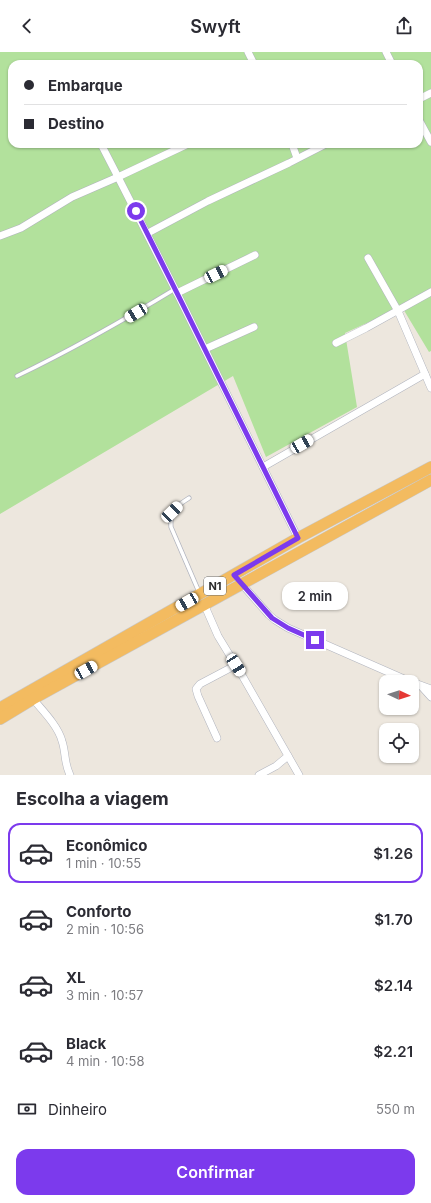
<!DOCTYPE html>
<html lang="pt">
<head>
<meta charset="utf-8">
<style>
  body { margin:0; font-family:Inter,sans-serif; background:#f7f7f7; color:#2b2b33; height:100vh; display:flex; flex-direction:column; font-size:15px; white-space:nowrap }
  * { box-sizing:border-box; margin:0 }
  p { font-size:13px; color:#7c7c81 }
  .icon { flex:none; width:22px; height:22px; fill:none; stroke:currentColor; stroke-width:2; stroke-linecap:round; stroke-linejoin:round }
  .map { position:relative; height:723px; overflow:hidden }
  .details { display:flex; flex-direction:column; background:#fff; flex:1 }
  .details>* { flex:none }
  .top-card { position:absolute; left:8px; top:8px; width:415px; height:88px; border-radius:12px; box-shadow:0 1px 3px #0004; display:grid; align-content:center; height:88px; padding:0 16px; background:#fff }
  .needle { width:26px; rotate:94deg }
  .fabs { position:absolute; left:379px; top:623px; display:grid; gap:8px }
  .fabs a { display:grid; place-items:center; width:40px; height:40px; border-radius:8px; background:#fff; box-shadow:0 1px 3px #0004; font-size:20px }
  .end { position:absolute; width:18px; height:18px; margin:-9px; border:5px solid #7c3aed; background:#fff; box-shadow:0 0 0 2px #fff }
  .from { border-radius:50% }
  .bubble { position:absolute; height:28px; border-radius:12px; background:#fff; box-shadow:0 1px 3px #0004; font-size:13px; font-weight:600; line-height:28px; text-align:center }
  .car { position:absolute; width:12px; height:24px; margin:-12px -6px; border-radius:5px; box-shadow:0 0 3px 1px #0007; background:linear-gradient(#fff 24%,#345 0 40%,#fff 0 76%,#345 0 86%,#fff 0) }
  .top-card b { display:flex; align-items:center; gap:14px; height:38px; font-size:15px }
  .top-card b+b { border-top:1px solid #e1e1e2 }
  .top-card i { width:10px; height:10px; background:#2b2b33 }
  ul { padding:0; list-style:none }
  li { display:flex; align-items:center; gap:12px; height:60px; margin:0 8px 6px; padding:0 8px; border:2px solid transparent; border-radius:12px }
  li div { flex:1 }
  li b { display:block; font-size:15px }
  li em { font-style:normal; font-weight:600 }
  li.active { border-color:#7c3aed }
  li>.icon { width:36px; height:36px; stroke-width:1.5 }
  h2 { padding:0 16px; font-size:18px; line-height:48px }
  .pay { display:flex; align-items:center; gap:10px; height:44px; padding:0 16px; font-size:15px }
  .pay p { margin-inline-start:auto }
  .cta { display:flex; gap:8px; margin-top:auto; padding:8px 16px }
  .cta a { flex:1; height:46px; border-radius:12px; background:#7c3aed; color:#fff; font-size:16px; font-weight:600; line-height:46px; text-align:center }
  header { display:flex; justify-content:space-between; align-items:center; height:52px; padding:0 16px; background:#fff; font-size:18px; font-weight:600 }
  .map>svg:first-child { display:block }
</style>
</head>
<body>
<header><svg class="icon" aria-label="back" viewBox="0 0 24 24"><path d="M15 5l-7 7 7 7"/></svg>Swyft<svg class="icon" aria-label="share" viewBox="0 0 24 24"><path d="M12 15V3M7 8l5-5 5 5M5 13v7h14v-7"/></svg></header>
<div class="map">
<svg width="431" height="723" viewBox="0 0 431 723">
  <rect width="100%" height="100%" fill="#ede7de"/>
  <path fill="#b2e19c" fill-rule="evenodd" d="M 0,0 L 431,0 L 431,299 L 429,300 L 402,255 L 345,281 L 357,355 L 266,405 L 233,324 L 0,462 ZM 12,12 L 419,12 L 419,92 L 12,92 Z"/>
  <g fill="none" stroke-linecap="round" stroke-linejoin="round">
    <defs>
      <g id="service">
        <path d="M 17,324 C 71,298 124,268 175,237"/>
        <path d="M 189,446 C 174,456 170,457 171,475 L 199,540"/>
      </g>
      <g id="minor">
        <polyline points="248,0 254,12"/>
        <polyline points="386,0 392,12"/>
        <polyline points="419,47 431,41"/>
        <polyline points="419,68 431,90"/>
        <polyline points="188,92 118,125 177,241 298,486"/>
        <polyline points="292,92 297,106"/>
        <polyline points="148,181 208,149 289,111 326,92"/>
        <polyline points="0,184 21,176 72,145 118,125 101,92"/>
        <polyline points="368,206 398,259 431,336"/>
        <polyline points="177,241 255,203"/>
        <polyline points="336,291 366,276 431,240"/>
        <polyline points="205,297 254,275"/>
        <polyline points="263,415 425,322"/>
        <polyline points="240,530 269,563 275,568 288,576 411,630"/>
        <polyline points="204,552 218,584 243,625 299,723"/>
        <polyline points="412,630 431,637"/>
        <polyline points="422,635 431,645"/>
        <path d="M 33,647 C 43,659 58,674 62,689 C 66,701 64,711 70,723"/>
        <polyline points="217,686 198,644 196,637 200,632 236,613"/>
        <polyline points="259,723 276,714 288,704"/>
      </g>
      <g id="trunk">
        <polyline points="0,656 298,486 431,415"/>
        <polyline points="0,667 33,647 431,428"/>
      </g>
    </defs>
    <use href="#service" stroke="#b1b4be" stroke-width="5"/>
    <use href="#minor" stroke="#b1b4be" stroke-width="8"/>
    <use href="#trunk" stroke="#c8c8c8" stroke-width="12"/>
    <use href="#service" stroke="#fff" stroke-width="3.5"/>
    <use href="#minor" stroke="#fff" stroke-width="7"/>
    <use href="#trunk" stroke="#f3bb60" stroke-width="11"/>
  </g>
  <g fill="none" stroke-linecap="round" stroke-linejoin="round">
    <polyline stroke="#7c3aed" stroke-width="5" points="136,159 182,251 298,486 234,523 272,566 288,576 315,588"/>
  </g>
  <g text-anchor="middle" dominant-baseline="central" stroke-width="3.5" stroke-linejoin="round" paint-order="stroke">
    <rect fill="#fff" stroke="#6b6b6b" stroke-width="1" x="204" y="525" width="22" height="18" rx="3"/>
    <g font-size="11" font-weight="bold" fill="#2b2b2b">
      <text x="215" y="534">N1</text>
    </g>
  </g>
</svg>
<div class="fabs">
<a><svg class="needle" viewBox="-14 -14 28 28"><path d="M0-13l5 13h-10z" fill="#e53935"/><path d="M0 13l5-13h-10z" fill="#7c7c81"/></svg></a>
<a><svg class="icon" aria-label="locate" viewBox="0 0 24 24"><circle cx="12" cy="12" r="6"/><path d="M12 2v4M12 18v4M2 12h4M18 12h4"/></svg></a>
</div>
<i class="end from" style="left:136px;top:159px"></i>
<i class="end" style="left:315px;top:588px"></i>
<div class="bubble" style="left:282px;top:530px;width:66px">2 min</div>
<i class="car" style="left:216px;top:222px;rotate:64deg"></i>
<i class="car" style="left:136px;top:261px;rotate:239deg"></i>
<i class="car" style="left:302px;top:392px;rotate:60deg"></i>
<i class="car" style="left:172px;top:460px;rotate:46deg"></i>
<i class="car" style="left:187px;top:550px;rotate:240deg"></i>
<i class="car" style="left:236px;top:613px;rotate:147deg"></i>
<i class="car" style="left:86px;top:618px;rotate:61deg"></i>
<div class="top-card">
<b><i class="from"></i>Embarque</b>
<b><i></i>Destino</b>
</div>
</div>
<section class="details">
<h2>Escolha a viagem</h2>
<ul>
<li class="active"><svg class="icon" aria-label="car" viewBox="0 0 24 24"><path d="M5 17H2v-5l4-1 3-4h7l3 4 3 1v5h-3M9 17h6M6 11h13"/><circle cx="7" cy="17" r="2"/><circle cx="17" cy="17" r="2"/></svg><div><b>Econômico</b><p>1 min · 10:55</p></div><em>$1.26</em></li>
<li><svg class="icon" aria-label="car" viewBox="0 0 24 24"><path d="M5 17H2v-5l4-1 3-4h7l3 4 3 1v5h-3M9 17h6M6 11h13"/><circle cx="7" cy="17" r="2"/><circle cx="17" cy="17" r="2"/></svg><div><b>Conforto</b><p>2 min · 10:56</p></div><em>$1.70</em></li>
<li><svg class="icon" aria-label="car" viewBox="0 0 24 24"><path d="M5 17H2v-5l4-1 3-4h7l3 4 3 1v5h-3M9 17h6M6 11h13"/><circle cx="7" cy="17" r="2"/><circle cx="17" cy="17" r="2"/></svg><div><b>XL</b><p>3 min · 10:57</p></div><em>$2.14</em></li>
<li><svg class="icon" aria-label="car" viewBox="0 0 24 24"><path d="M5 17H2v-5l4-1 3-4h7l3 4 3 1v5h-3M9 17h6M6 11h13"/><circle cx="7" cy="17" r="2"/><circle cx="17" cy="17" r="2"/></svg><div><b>Black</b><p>4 min · 10:58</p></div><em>$2.21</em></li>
</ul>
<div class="pay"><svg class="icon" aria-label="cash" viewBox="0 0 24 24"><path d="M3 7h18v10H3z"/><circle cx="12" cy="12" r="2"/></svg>Dinheiro<p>550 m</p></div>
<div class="cta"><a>Confirmar</a></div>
</section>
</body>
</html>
